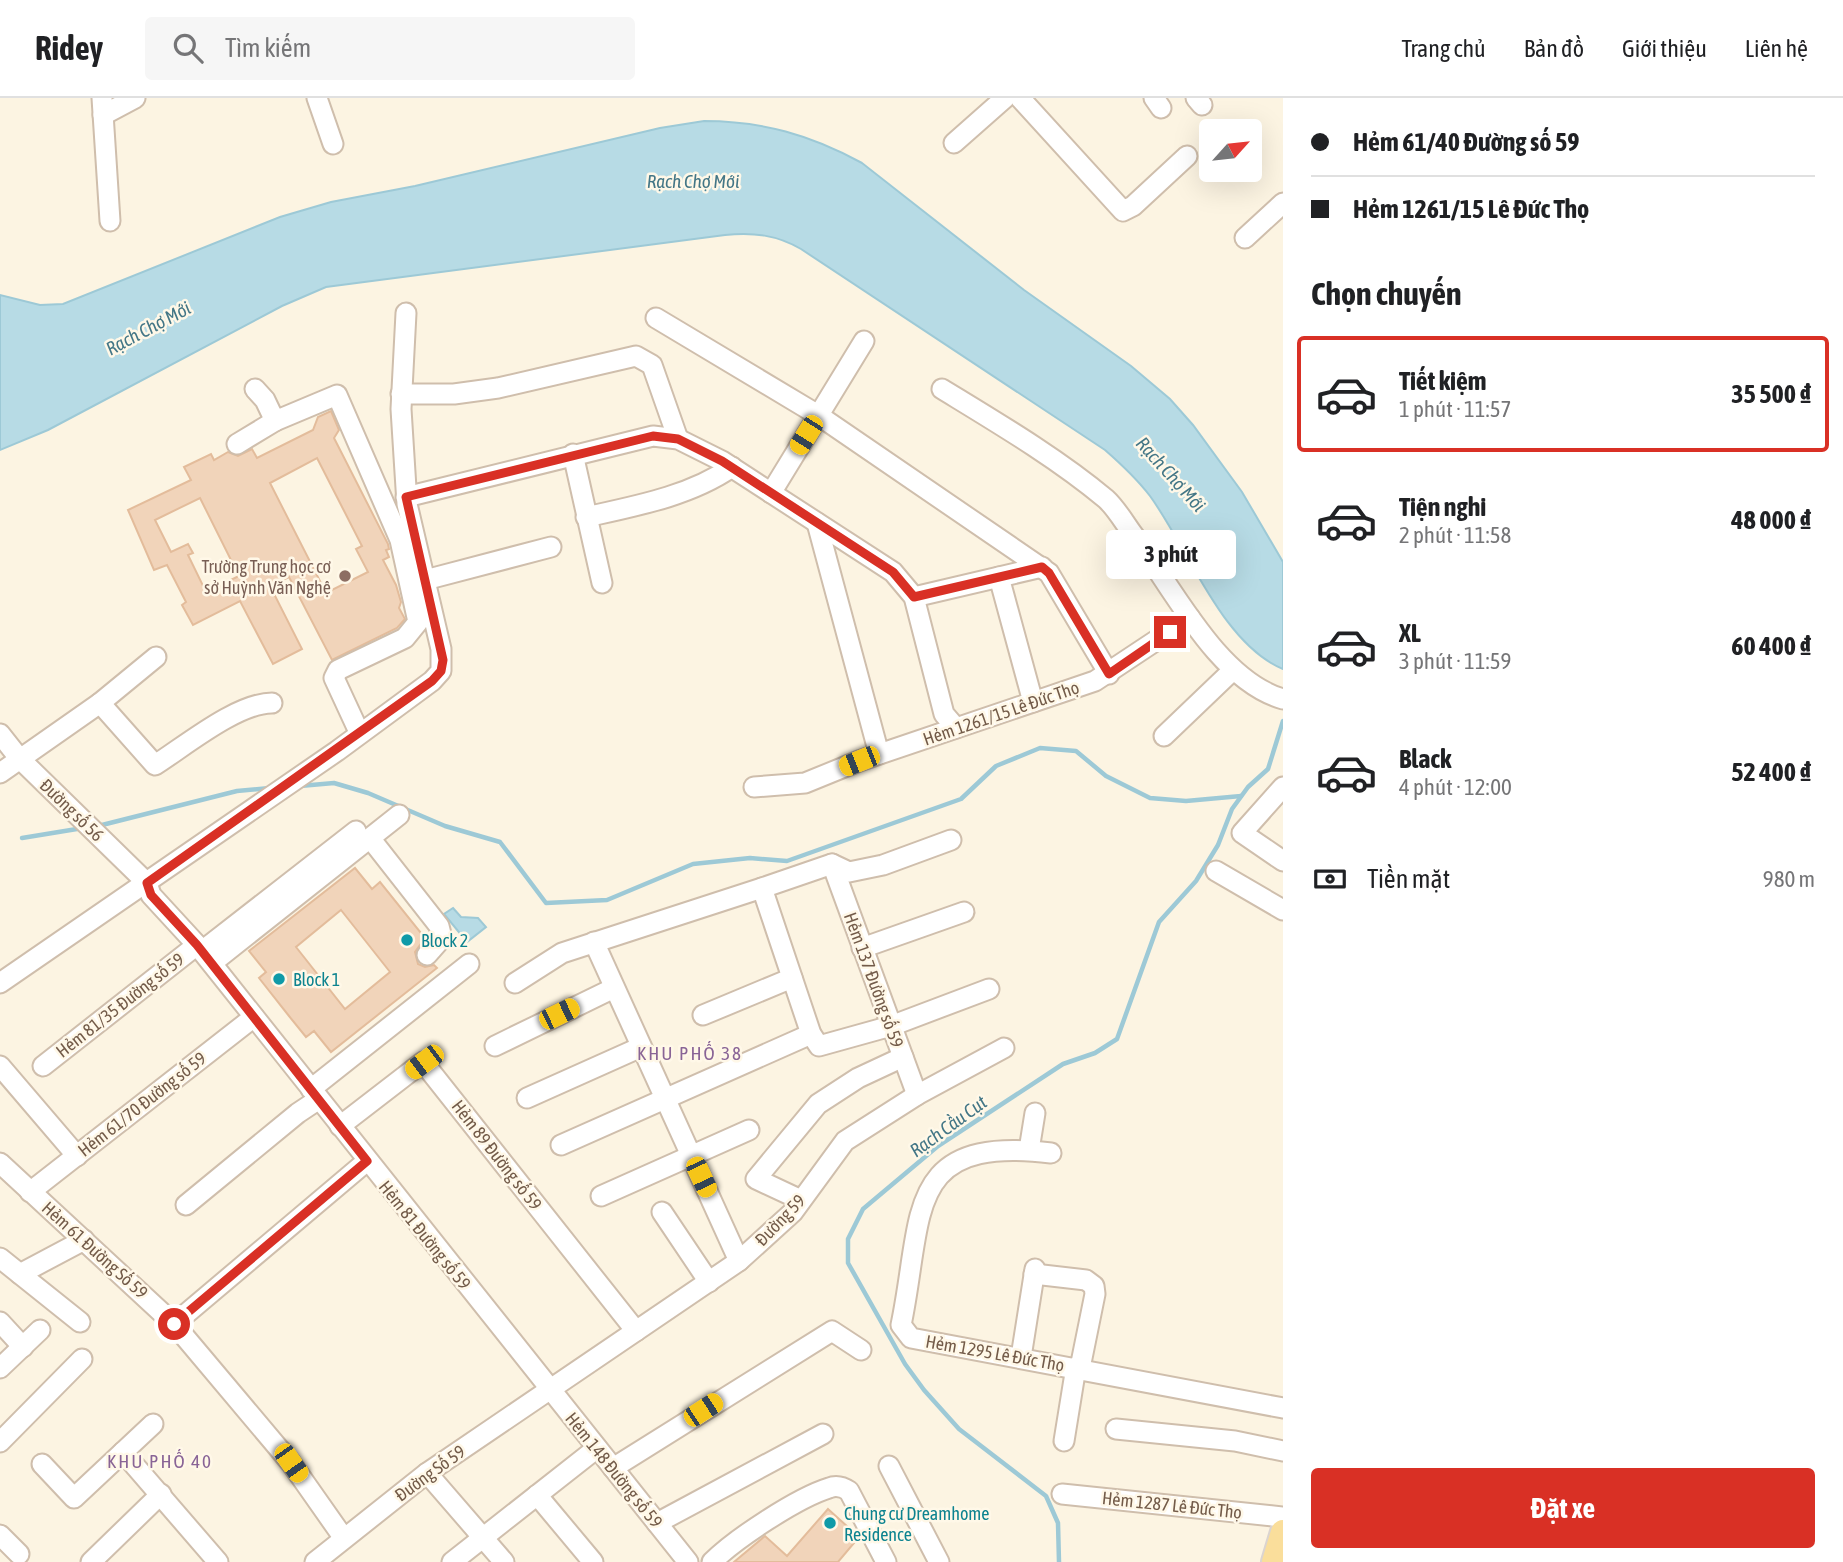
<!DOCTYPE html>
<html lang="vi">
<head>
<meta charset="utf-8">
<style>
  body { margin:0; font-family:"Asap Condensed",sans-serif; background:#f6f6f6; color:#202124; height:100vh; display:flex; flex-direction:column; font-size:26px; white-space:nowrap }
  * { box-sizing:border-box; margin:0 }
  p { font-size:23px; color:#757577 }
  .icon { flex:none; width:38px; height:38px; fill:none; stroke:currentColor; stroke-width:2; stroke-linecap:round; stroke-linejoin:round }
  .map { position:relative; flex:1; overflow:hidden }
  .sheet { display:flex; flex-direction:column; background:#fff; width:560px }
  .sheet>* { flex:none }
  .hud { display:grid; align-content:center; height:154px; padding:0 28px; background:#fff }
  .needle { width:46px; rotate:63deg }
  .controls { position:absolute; left:1199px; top:21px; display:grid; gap:14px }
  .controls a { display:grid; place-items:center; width:63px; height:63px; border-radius:7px; background:#fff; box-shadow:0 7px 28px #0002; font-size:35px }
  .end { position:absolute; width:32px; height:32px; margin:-16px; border:9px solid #d93025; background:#fff; box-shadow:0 0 0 4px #fff }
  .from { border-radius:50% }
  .bubble { position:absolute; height:49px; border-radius:7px; background:#fff; box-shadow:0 7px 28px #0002; font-size:23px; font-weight:700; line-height:49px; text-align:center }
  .car { position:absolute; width:21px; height:42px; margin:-21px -10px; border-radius:9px; box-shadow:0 0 5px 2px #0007; background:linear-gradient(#f5c518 24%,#345 0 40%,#f5c518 0 76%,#345 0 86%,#f5c518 0) }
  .hud b { display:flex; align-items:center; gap:24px; height:66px; font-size:26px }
  .hud b+b { border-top:2px solid #e0e0e0 }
  .hud i { width:18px; height:18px; background:#202124 }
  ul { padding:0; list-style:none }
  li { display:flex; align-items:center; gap:21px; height:116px; margin:0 14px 10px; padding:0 14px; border:4px solid transparent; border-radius:7px }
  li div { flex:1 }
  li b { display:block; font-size:26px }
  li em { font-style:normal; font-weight:700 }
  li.on { border-color:#d93025 }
  li>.icon { width:63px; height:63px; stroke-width:1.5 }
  h2 { padding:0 28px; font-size:32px; line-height:84px }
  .pay { display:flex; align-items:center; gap:18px; height:77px; padding:0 28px; font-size:26px }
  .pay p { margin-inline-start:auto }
  .cta { display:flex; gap:14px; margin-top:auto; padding:14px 28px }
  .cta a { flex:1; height:80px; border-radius:7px; background:#d93025; color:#fff; font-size:28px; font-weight:700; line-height:80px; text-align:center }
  header { display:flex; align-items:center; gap:42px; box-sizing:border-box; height:98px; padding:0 35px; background:#fff; border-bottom:2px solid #e0e0e0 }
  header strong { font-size:33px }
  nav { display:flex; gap:38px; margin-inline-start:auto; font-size:24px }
  .search { width:490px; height:63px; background:#f6f6f6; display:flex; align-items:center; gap:18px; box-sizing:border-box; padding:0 24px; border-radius:7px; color:#757577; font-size:26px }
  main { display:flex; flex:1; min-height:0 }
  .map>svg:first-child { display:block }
</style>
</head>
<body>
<header>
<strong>Ridey</strong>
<div class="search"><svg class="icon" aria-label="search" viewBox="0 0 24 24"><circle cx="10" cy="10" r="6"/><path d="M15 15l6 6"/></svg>Tìm kiếm</div>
<nav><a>Trang chủ</a><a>Bản đồ</a><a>Giới thiệu</a><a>Liên hệ</a></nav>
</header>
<main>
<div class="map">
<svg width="1283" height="1464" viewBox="0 0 1283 1464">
  <rect width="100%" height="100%" fill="#fcf4e2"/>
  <g fill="#b7dbe5" stroke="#9dc9d6" stroke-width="2">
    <path d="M 704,23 C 762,23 811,37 862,65 L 1024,192 L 1131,268 L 1170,301 L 1193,327 L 1242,394 L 1283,464 L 1283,571 C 1222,546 1188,450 1150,398 C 1137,381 1121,366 1105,352 L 801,151 C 777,137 753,134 725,137 L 326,189 L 282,208 L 48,332 L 0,352 L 0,197 L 40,207 L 63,206 L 280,119 L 331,104 L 415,88 L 660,30 Z"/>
    <polygon points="453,810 461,819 478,820 486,829 467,844 444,816"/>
  </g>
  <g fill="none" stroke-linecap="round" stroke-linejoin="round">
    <g stroke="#9dc9d6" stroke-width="4.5">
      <polyline points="300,688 334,685 368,695 445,728 500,744 546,805 607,802 693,766 750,760 787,763 961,701 996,668 1040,650 1076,653 1106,678 1150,700 1186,703 1241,698"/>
      <polyline points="98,728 237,693 270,690"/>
      <polyline points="22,740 83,730"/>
      <polyline points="1059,1464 1058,1425 1046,1398 959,1331 924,1292 905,1266 848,1165 848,1141 863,1111 938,1048 1063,966 1095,955 1117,941 1159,824 1196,783 1218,747 1232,711 1248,689 1268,671 1283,623"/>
    </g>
  </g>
  <g fill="#f1d4ba" stroke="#e3bc9b" stroke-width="2" fill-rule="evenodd">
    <path d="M 331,313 L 339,332 L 334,340 L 388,446 L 389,451 L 386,452 L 389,459 L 383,462 L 396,487 L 401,504 L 399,510 L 405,521 L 397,530 L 332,562 L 289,479 L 270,488 L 302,551 L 273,566 L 240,503 L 193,527 L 182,507 L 186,504 L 167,467 L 154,472 L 128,412 L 191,382 L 184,369 L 211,356 L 214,362 L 228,354 L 238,358 L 252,351 L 257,360 L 313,332 L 318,319 ZM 317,360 L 362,448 L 356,451 L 368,474 L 326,495 L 270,385 ZM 200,400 L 239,478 L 206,494 L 188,457 L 193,455 L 188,446 L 171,454 L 155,422 Z"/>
    <path d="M 355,770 L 372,791 L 380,784 L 425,840 L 415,854 L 418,866 L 425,869 L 434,867 L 437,870 L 331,954 L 314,933 L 306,939 L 289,918 L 259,880 L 266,874 L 249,853 ZM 341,812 L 390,874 L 345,911 L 296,849 Z"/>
    <polygon points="828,1411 859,1439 838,1464 734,1464 765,1438 787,1458"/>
  </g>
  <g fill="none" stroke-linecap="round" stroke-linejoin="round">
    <defs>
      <g id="minor">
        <polyline points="102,0 110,123"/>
        <polyline points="317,0 333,46"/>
        <polyline points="1020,0 1123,113 1133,108 1187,58"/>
        <polyline points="1154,0 1161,10"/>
        <polyline points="1196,0 1202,7"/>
        <polyline points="103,17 135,0"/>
        <polyline points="954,45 1005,0"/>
        <polyline points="1245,140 1283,105"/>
        <polyline points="656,220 818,317 1049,475 1109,576"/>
        <polyline points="255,291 265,302 275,323 337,297 400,442 418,524 405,540 338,572 334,580 359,634"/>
        <path d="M 942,291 C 996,324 1057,360 1106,401 C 1116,410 1124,424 1132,435 C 1172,488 1217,582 1283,601"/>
        <polyline points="401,296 454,296 498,290 636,258 652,267 678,341"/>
        <polyline points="237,346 275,323"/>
        <polyline points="573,356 602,485"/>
        <polyline points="771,395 864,243"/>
        <polyline points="406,399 653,338 678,341 722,363 893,474 914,499 944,616 956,630"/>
        <path d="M 586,419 C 636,408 690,398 732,369"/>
        <polyline points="817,425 879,656"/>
        <polyline points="999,479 1033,604"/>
        <polyline points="425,482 551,449"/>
        <polyline points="914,499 1042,469"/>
        <polyline points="100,605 156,559"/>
        <polyline points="0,636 19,660 147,785 151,797 197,847 688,1464"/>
        <polyline points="1164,638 1233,572"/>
        <path d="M 0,675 L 100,605 L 155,667 C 185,648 237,605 272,605"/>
        <polyline points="754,689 805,685 859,663 1095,583 1190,520"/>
        <polyline points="1283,689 1242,735 1283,763"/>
        <polyline points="370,740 439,828 442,840 427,857"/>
        <polyline points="951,742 883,767 849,774 832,766 762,790 811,936 819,948 891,928 989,891"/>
        <polyline points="832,766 917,997"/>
        <polyline points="1216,773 1283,812"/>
        <polyline points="594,844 739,1163"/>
        <polyline points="862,850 964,814"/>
        <polyline points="202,853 356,733"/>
        <polyline points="212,865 399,717"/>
        <polyline points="0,885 337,653 432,583 441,573 441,551 407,406 401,311 406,215"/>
        <polyline points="515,885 562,855 762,790"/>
        <polyline points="703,917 792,880"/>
        <polyline points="495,948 614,890"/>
        <polyline points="0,968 77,1058"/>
        <polyline points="43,968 197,847"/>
        <polyline points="311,991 469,866"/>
        <polyline points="527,1000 641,949"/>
        <polyline points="340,1028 423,964 636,1233"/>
        <polyline points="561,1047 811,936"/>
        <polyline points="1029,1052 1035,1015"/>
        <path d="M 1051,1055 C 903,1037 924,1117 901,1227 L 911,1240 L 1283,1310"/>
        <polyline points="0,1065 174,1226 291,1365 343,1439"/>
        <polyline points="30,1094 254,919"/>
        <polyline points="601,1098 749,1032"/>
        <polyline points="801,1102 756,1081 818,1006 858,980 903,959"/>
        <polyline points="186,1107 298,1015 319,1001"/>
        <polyline points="662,1114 709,1184"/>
        <polyline points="0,1160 80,1224"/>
        <polyline points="20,1176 84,1142"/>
        <polyline points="1034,1176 1086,1182 1094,1188 1095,1196 1080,1270"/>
        <polyline points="0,1224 23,1249"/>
        <polyline points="174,1226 367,1063"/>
        <polyline points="1021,1259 1035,1171"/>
        <polyline points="0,1270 40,1232"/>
        <polyline points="1116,1331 1235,1343 1283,1353"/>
        <polyline points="1064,1343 1076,1269"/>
        <polyline points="0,1344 82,1261"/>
        <polyline points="123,1354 218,1464"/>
        <polyline points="42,1366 74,1400 153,1326"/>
        <polyline points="889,1368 939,1464"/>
        <polyline points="613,1370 832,1233 861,1252"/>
        <polyline points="427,1375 504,1464"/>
        <polyline points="1062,1396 1283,1419"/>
        <polyline points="537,1397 593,1464"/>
        <polyline points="657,1425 823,1336"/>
        <polyline points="0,1437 19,1456"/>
        <polyline points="91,1464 161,1396"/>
        <polyline points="315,1464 427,1375 739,1163 793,1114 845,1043 917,997 1004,950"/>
        <polyline points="452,1464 597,1350"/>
        <path d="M 712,1464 C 735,1441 797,1400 829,1390 C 836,1387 843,1389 849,1393 L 886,1464"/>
      </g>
      <polyline id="major" points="1274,1464 1283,1434"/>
    </defs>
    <use href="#minor" stroke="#cfbeac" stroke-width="23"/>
    <use href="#major" stroke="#dbd4d0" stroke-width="28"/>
    <use href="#minor" stroke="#fff" stroke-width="19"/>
    <use href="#major" stroke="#fade9b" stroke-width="24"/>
  </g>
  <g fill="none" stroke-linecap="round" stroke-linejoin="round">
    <polyline stroke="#d93025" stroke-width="9" points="174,1226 367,1063 197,847 151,797 147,785 432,583 441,573 443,562 406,399 653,338 678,341 722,363 893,474 914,499 1042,469 1049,475 1109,576 1170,534"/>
  </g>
  <circle fill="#8d6e63" stroke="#fff8e8" stroke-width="2.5" cx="345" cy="478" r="7"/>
  <g fill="#0f9aa8" stroke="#fff8e8" stroke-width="2.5">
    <circle cx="407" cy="842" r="7"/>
    <circle cx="279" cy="881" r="7"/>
    <circle cx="830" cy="1425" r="7"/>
  </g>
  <g text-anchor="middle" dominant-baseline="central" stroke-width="5" stroke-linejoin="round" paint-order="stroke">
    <g font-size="18" fill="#785e54" stroke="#fff8e8" text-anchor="end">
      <text x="331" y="468">Trường Trung học cơ<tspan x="331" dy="21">sở Huỳnh Văn Nghệ</tspan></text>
    </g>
    <g font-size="18" fill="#735b49" stroke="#fff8e8">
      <text transform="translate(1001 615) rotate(-19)">Hẻm 1261/15 Lê Đức Thọ</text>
      <text transform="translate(72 712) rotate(44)">Đường số 56</text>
      <text transform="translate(874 882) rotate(70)">Hẻm 137 Đường số 59</text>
      <text transform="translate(120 907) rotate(-38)">Hẻm 81/35 Đường số 59</text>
      <text transform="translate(142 1006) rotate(-38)">Hẻm 61/70 Đường số 59</text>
      <text transform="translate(497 1057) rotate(52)">Hẻm 89 Đường số 59</text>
      <text transform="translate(780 1122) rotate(-46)">Đường 59</text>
      <text transform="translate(425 1137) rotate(51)">Hẻm 81 Đường số 59</text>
      <text transform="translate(95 1152) rotate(42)">Hẻm 61 Đường Số 59</text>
      <text transform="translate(995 1255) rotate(10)">Hẻm 1295 Lê Đức Thọ</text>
      <text transform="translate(614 1372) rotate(51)">Hẻm 148 Đường số 59</text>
      <text transform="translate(430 1375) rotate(-36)">Đường Số 59</text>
      <text transform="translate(1172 1407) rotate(6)">Hẻm 1287 Lê Đức Thọ</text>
    </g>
    <g font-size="18" fill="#0d838f" stroke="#fff8e8" text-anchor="start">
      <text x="421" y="842">Block 2</text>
      <text x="293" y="881">Block 1</text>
      <text x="844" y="1415">Chung cư Dreamhome<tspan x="844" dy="21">Residence</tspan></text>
    </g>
    <g font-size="19" font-style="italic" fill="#437686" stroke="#fff8e8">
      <text x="693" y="83">Rạch Chợ Mới</text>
      <text transform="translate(148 230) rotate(-28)">Rạch Chợ Mới</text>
      <text transform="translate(1171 376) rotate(48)">Rạch Chợ Mới</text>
      <text transform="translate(948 1028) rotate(-36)">Rạch Cầu Cụt</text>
    </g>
    <g font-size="19" letter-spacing="2" fill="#896496" stroke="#fff8e8">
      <text x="690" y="955">KHU PHỐ 38</text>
      <text x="160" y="1363">KHU PHỐ 40</text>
    </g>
  </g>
</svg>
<div class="controls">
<a><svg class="needle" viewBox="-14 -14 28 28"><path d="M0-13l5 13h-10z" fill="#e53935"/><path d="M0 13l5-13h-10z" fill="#757577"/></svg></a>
</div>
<i class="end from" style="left:174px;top:1226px"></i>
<i class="end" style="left:1170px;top:534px"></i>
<div class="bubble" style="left:1106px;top:432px;width:130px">3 phút</div>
<i class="car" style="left:806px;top:337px;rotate:212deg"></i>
<i class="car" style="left:859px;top:663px;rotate:248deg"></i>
<i class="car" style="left:559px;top:916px;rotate:64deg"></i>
<i class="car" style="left:424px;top:964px;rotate:233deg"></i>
<i class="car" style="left:701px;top:1079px;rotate:155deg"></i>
<i class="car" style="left:703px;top:1312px;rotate:57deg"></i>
<i class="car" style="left:291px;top:1365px;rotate:145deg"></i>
</div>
<section class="sheet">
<div class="hud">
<b><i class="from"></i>Hẻm 61/40 Đường số 59</b>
<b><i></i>Hẻm 1261/15 Lê Đức Thọ</b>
</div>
<h2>Chọn chuyến</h2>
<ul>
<li class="on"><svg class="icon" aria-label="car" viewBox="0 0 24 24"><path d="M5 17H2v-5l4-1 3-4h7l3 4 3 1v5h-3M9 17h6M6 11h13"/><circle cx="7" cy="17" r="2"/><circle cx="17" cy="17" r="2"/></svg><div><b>Tiết kiệm</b><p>1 phút · 11:57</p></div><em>35 500 ₫</em></li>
<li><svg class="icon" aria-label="car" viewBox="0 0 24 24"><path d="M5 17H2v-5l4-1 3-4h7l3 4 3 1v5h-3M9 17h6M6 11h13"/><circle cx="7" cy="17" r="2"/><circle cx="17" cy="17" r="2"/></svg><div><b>Tiện nghi</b><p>2 phút · 11:58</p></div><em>48 000 ₫</em></li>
<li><svg class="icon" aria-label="car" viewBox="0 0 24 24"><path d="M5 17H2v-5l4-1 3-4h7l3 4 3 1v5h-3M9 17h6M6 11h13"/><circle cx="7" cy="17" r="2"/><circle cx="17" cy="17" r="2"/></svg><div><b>XL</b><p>3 phút · 11:59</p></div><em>60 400 ₫</em></li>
<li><svg class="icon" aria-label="car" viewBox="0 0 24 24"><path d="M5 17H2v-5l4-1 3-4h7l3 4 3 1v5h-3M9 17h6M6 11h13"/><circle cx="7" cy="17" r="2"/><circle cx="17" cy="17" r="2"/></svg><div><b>Black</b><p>4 phút · 12:00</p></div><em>52 400 ₫</em></li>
</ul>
<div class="pay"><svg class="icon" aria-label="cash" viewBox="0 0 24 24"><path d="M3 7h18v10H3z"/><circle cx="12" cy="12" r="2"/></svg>Tiền mặt<p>980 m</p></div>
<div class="cta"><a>Đặt xe</a></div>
</section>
</main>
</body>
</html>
